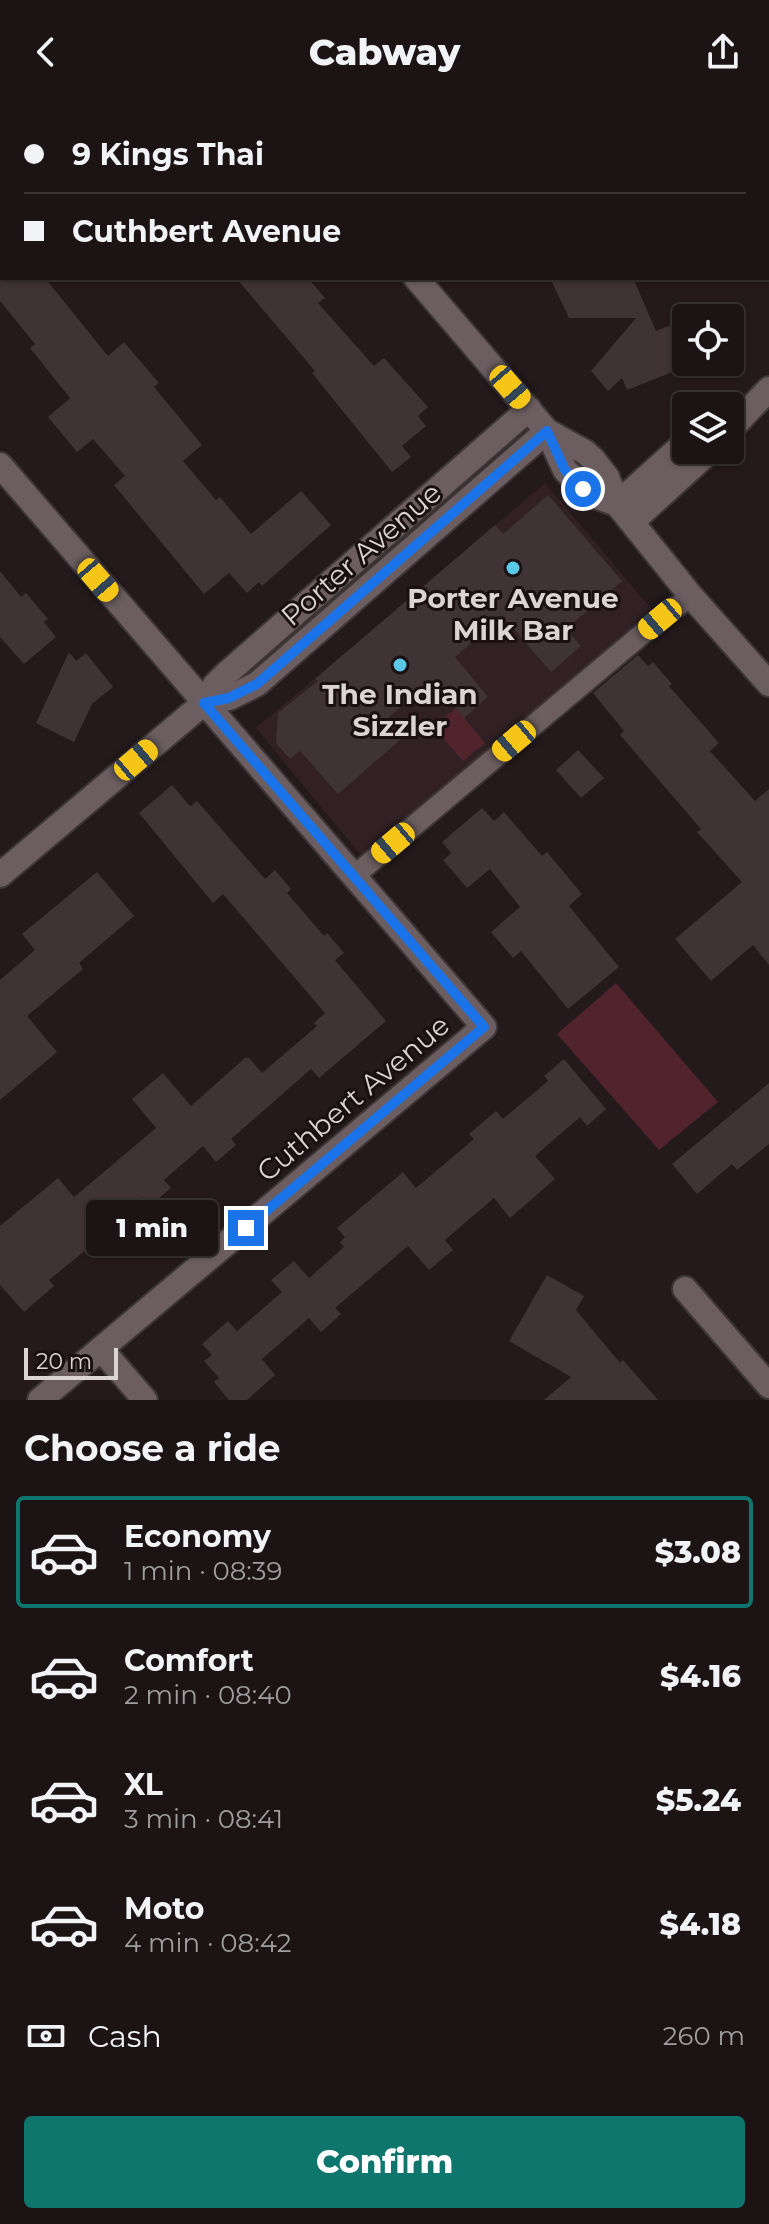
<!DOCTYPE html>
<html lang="en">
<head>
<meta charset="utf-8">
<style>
  body { margin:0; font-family:Montserrat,sans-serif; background:#282022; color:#f1f3f6; height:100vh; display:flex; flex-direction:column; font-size:30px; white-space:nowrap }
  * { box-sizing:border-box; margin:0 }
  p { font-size:26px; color:#a09ea0 }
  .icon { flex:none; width:44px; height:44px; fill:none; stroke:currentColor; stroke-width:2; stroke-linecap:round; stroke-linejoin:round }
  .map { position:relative; height:1296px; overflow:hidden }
  .drawer { display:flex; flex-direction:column; background:#1b1314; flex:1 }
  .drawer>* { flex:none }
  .guide { position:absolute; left:0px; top:0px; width:770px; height:176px; box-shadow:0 2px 6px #0004,0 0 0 2px #393234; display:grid; align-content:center; height:176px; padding:0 24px; background:#1b1314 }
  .tools { position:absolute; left:672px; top:200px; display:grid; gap:16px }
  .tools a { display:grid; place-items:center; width:72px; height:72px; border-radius:8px; background:#1b1314; box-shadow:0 2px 6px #0004,0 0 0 2px #393234; font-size:40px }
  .scale { position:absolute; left:24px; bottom:20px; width:94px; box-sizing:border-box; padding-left:8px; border:4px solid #dbd3d4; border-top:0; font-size:22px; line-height:28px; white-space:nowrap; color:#dbd3d4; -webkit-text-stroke:6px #1a1012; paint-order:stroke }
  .end { position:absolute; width:36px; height:36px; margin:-18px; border:10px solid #1a73e8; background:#fff; box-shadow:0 0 0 4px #fff }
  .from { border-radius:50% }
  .bubble { position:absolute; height:56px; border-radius:8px; background:#1b1314; box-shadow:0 2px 6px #0004,0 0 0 2px #393234; font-size:26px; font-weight:800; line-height:56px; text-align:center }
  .car { position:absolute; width:24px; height:48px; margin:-24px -12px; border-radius:10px; box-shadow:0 0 6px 2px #0007; background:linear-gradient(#f5c518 24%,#345 0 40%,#f5c518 0 76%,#345 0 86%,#f5c518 0) }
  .guide b { display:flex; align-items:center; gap:28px; height:76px; font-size:30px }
  .guide b+b { border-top:2px solid #393234 }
  .guide i { width:20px; height:20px; background:#f1f3f6 }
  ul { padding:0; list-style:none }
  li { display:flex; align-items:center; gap:24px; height:112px; margin:0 16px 12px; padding:0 8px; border:4px solid transparent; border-radius:8px }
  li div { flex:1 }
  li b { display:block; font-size:30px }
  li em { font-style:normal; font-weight:800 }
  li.current { border-color:#0f766e }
  li>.icon { width:72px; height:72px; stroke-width:1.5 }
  h2 { padding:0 24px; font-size:36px; line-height:96px }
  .pay { display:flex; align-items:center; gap:20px; height:88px; padding:0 24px; font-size:30px }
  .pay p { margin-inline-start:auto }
  .cta { display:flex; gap:16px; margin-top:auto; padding:16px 24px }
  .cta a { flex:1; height:92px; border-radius:8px; background:#0f766e; color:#fff; font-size:32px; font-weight:800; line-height:92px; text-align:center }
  header { display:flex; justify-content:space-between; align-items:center; height:104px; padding:0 24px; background:#1b1314; font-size:36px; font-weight:800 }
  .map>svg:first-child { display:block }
</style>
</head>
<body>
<header><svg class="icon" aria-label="back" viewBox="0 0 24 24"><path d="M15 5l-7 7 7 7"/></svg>Cabway<svg class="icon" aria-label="share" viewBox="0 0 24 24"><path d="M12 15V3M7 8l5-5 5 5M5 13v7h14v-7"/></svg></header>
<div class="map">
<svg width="769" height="1296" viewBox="0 0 769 1296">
  <rect width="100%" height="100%" fill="#24191b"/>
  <polygon fill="#312124" points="545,379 660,515 368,760 256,624"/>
  <g fill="#51242d">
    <polygon points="456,604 485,639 463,657 433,623"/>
    <polygon points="616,879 718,998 659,1046 557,930"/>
  </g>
  <g fill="#3f3335">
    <polygon points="0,174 45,174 108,252 124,238 159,279 154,283 202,341 183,357 216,396 220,393 251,430 301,387 331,421 262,482 259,478 247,489 229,469 204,490 114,381 125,372 93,335 77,348 48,313 70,294 30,244 35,240 0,197"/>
    <polygon points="236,174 308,174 325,194 318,199 374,262 384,254 428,303 418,312 426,322 402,342 411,353 392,368 312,269 315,267"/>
    <polygon points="550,174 633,174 656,227 686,215 686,258 698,258 627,286 622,274 608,287 591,267 636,214 569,214"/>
    <polygon points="548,391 622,477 566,525 581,542 551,568 504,514 501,516 500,514 455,553 488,593 464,614 432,576 389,613 396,622 391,626 400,636 338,690 300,647 290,655 276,639 278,609 318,577 315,575 495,421 503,430"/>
    <polygon points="0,467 21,493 26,489 48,515 44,518 56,533 24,560 0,533"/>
    <polygon points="69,548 76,557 86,549 113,583 92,600 74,638 36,619"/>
    <polygon points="638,551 648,562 653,558 672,580 669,582 719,639 710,647 755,697 769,685 769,861 753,841 711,877 675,835 742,778 697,728 701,725 620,631 624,627 593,589"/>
    <polygon points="578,646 604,674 581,694 556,666"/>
    <polygon points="172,681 190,702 197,697 265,775 275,766 291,785 287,789 324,832 327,829 344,849 335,856 386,917 319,974 311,965 231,1035 236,1041 216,1058 203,1042 164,1076 171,1084 150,1102 142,1093 105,1123 109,1127 49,1176 54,1182 24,1208 0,1181 0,1122 58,1074 74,1093 156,1024 132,995 163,969 191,1002 245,954 249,954 262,969 317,922 314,919 325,909 223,790 213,799 139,709"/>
    <polygon points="482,704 494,717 504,708 542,752 547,748 582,790 569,802 619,863 568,905 521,847 513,854 491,828 520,803 490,765 467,784 443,756 451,749 442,738"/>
    <polygon points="97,768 134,812 79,859 83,865 27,912 57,948 0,996 0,876 35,846 22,830"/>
    <polygon points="564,955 606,1005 587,1022 580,1013 535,1052 555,1075 510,1114 494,1094 445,1136 453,1146 429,1166 408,1142 335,1204 341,1210 321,1228 309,1214 262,1255 275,1271 247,1296 229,1296 214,1278 219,1274 204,1257 212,1251 202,1240 228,1217 237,1227 282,1188 271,1176 294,1157 309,1174 344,1143 340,1138 345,1133 337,1124 358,1106 403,1068 416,1084 474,1035 469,1030 496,1007 503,1015 548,977 544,972"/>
    <polygon points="769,979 769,1040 737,1066 732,1060 697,1090 672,1060"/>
    <polygon points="547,1171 584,1192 576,1206 620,1259 623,1256 658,1296 544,1296 571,1273 509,1237"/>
  </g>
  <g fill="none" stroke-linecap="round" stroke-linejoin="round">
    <defs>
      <polyline id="lane" points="354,772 660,515 691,492"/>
      <g id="street">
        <polyline points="330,2 333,0"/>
        <polyline points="730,326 769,285"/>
        <polyline points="0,361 484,923 40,1296"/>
        <polyline points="617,400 686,338"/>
        <polyline points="632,418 711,346"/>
        <polyline points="204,599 229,594 257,580 547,327"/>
        <polyline points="0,771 204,599 215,581 226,570 529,305"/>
        <polyline points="685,1185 769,1282"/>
        <polyline points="101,1245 145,1296"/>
      </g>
      <g id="secondary">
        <polyline points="269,0 271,2"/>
        <polyline points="416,174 547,327 565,366 589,390 617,400"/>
        <polyline points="547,327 585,348 593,355 607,373 617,400 691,492 769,580"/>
      </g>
    </defs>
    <use href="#lane" stroke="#3e3637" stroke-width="24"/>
    <use href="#street" stroke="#3e3637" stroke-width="28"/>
    <use href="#secondary" stroke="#3e3637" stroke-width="28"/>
    <use href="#lane" stroke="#6c5e60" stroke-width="20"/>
    <use href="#street" stroke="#6c5e60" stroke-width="24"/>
    <use href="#secondary" stroke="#6c5e60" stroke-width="24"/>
  </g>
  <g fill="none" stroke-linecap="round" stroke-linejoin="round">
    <polyline stroke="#1a73e8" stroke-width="10" points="246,1124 484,923 204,599 229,594 257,580 547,327 565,366 583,385"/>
  </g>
  <g fill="#5bc8e7" stroke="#1a1012" stroke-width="3">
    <circle cx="513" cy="464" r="8"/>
    <circle cx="400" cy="561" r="8"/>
  </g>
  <g text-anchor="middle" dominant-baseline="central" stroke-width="6" stroke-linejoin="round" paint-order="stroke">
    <g font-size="28" fill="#dbd3d4" stroke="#1a1012">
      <text transform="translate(361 450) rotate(-41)">Porter Avenue</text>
      <text transform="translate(353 994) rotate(-40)">Cuthbert Avenue</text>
    </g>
    <g font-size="28" font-weight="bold" fill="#dbd3d4" stroke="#1a1012">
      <text x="513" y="494">Porter Avenue<tspan x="513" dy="32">Milk Bar</tspan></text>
      <text x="400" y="590">The Indian<tspan x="400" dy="32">Sizzler</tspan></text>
    </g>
  </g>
</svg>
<div class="tools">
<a><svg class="icon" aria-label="locate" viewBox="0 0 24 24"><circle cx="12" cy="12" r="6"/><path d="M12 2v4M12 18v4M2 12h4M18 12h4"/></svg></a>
<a><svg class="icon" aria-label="layers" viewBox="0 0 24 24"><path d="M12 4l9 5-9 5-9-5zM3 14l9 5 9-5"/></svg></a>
</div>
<div class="scale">20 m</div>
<i class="end from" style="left:583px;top:385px"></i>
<i class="end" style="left:246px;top:1124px"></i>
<div class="bubble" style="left:86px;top:1096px;width:132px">1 min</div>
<i class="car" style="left:510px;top:283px;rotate:139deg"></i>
<i class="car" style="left:98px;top:476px;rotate:139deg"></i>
<i class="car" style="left:660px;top:515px;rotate:230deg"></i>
<i class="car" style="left:514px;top:637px;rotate:230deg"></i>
<i class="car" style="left:136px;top:656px;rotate:50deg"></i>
<i class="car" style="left:393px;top:739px;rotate:230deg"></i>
<div class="guide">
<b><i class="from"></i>9 Kings Thai</b>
<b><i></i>Cuthbert Avenue</b>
</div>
</div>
<section class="drawer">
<h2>Choose a ride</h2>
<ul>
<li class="current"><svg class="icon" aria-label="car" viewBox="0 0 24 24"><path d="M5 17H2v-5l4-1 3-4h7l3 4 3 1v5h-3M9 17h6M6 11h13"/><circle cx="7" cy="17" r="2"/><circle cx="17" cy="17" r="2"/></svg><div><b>Economy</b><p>1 min · 08:39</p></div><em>$3.08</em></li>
<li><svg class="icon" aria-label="car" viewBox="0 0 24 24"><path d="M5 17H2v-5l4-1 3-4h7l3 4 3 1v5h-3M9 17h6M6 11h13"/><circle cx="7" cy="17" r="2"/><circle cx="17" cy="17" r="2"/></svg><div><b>Comfort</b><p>2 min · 08:40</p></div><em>$4.16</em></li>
<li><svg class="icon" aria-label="car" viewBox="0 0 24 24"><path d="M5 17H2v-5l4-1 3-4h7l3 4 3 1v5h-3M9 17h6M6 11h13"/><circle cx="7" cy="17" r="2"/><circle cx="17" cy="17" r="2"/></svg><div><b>XL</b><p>3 min · 08:41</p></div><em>$5.24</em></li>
<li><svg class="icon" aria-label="car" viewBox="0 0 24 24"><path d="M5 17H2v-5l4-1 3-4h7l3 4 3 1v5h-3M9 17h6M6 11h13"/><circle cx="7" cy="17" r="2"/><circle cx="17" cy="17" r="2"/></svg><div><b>Moto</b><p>4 min · 08:42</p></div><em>$4.18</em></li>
</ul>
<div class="pay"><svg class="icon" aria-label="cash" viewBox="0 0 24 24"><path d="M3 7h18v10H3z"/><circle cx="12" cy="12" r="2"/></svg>Cash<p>260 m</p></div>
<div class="cta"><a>Confirm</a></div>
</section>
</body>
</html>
